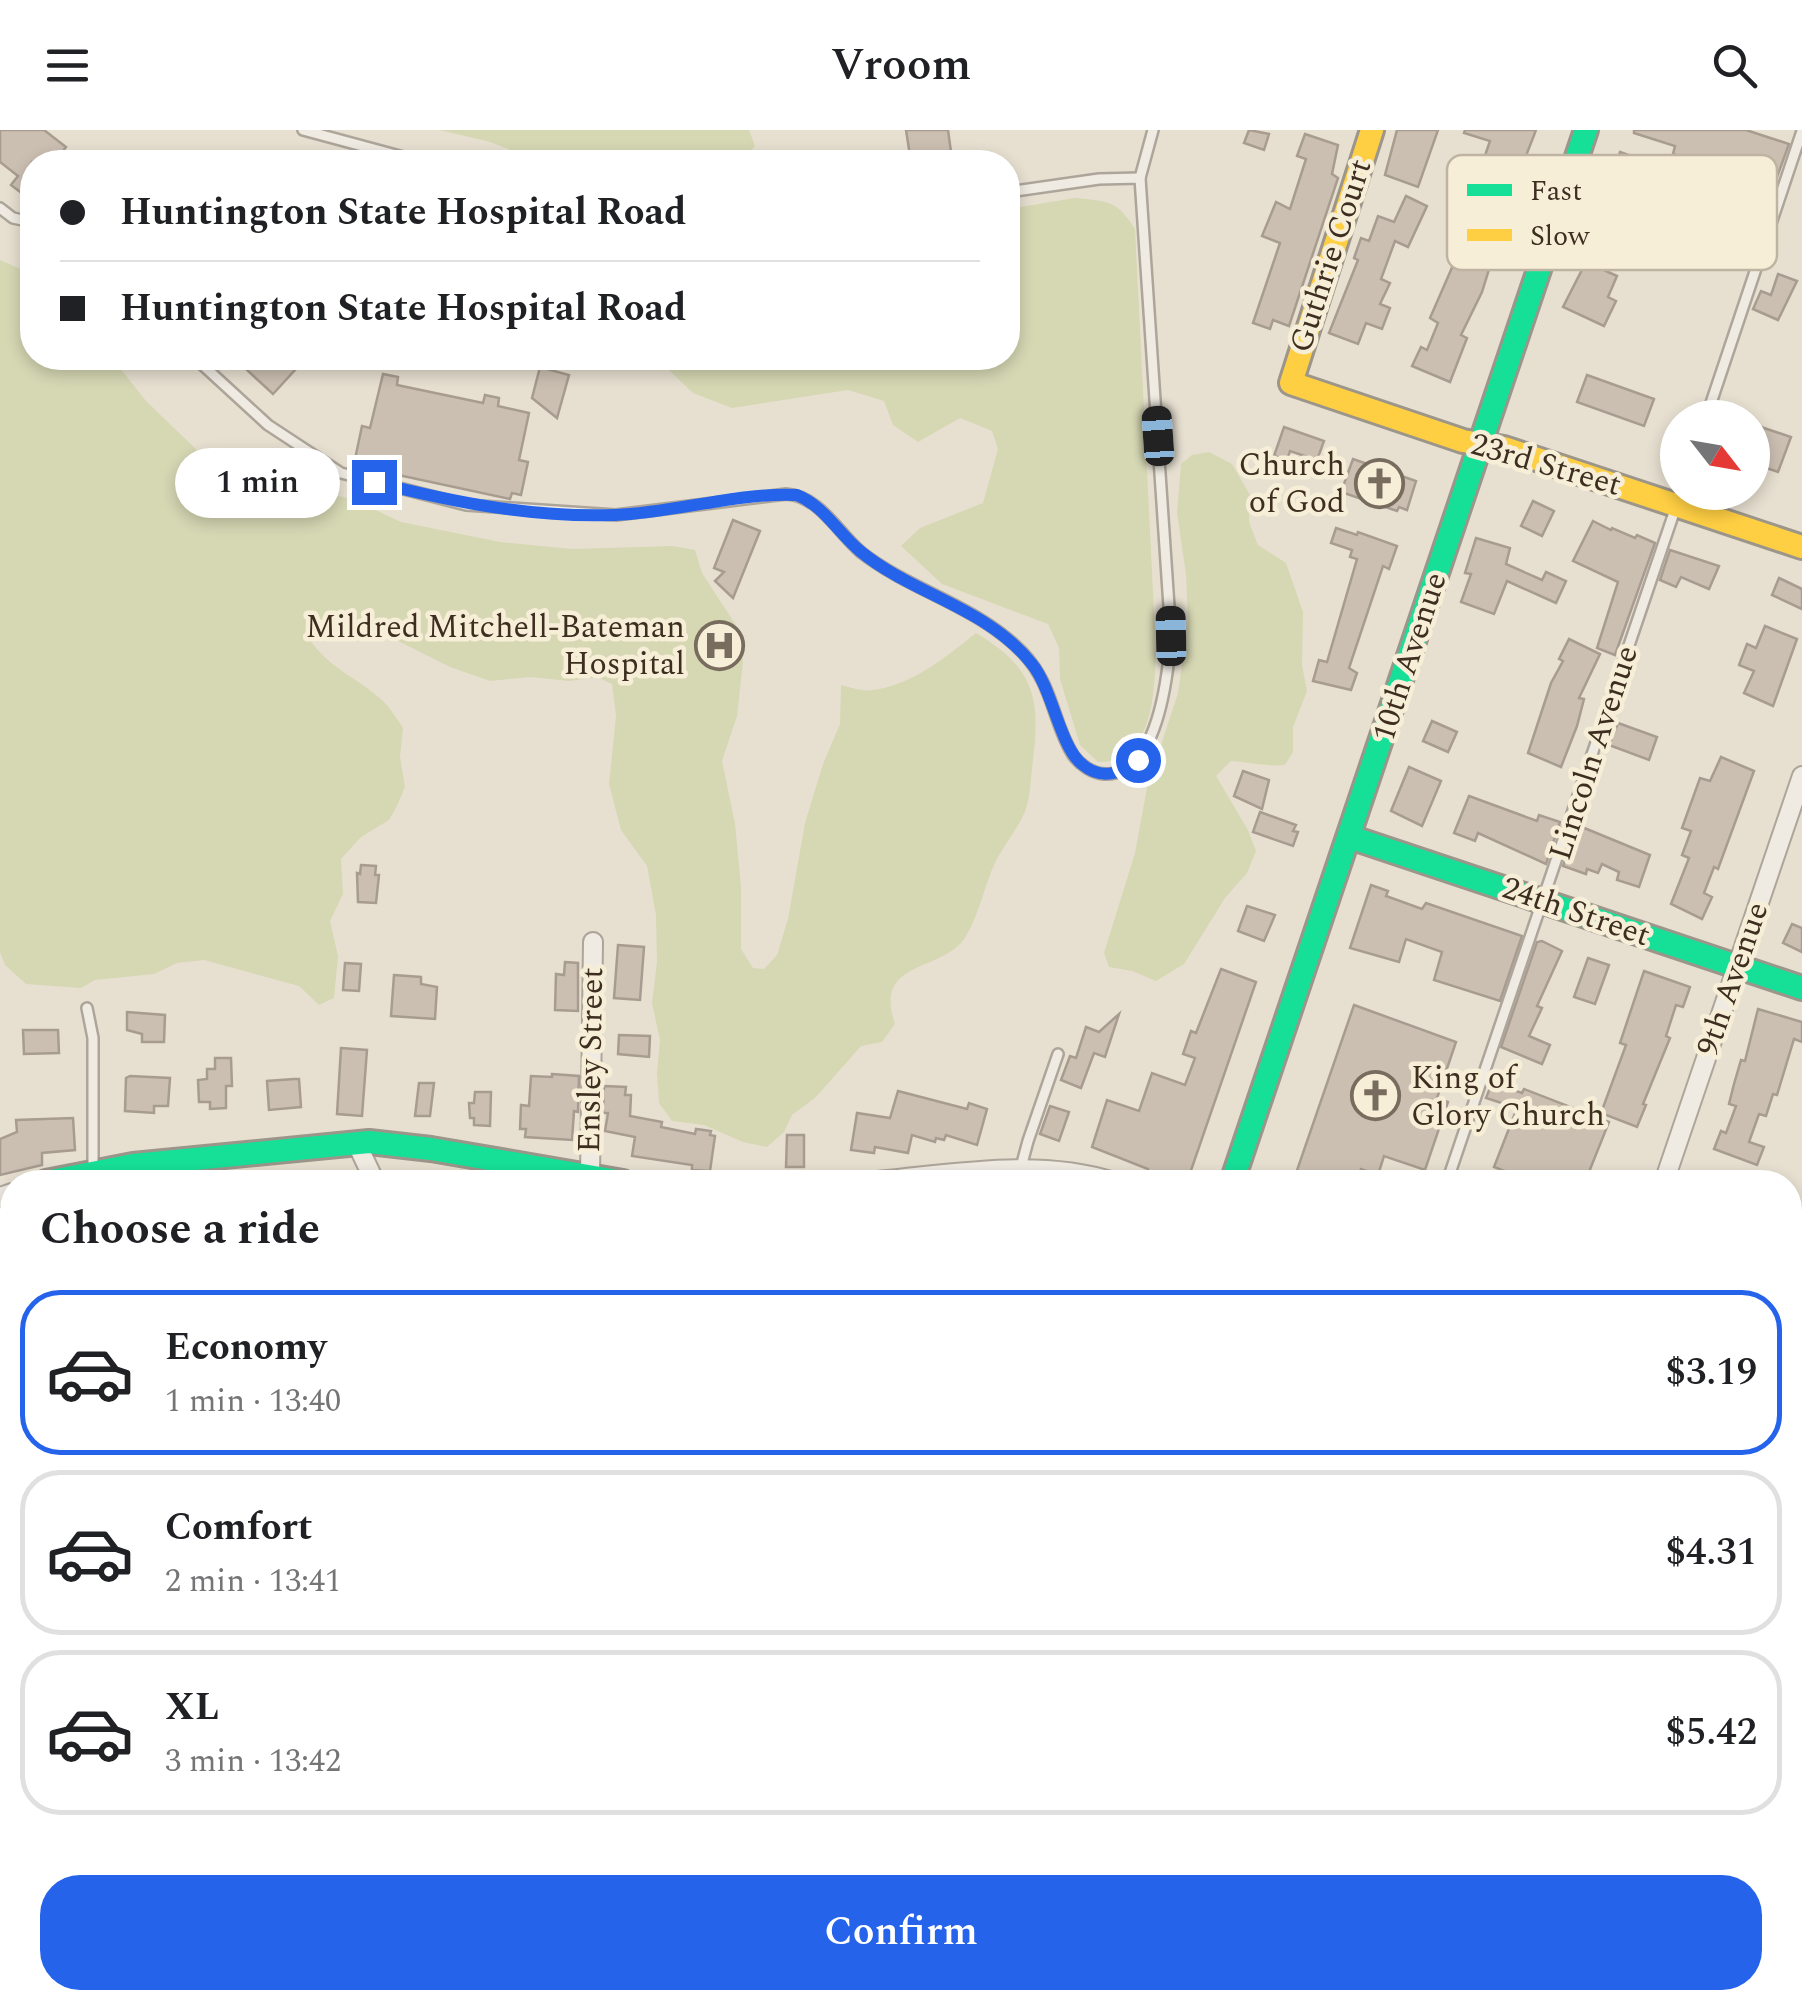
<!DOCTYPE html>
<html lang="en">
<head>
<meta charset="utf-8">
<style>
  body { margin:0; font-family:Spectral,serif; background:#f6f6f6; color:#202124; height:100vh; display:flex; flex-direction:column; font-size:38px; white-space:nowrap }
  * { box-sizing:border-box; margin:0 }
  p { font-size:32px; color:#757577 }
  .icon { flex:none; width:55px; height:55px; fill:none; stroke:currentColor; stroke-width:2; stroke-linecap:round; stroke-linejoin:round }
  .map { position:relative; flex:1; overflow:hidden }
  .sheet { position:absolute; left:0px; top:1040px; width:1802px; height:840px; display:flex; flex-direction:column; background:#fff; border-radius:40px 40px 0 0; box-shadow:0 5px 15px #0003 }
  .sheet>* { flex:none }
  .guide { position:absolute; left:20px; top:20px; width:1000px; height:220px; border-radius:40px; box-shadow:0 5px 15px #0003; display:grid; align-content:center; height:220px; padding:0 40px; background:#fff }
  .needle { width:65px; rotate:121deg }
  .controls { position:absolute; left:1660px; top:270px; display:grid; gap:20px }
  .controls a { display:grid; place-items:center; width:110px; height:110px; border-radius:50%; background:#fff; box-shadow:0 5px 15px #0003; font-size:50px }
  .end { position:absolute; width:45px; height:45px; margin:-22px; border:12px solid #2563eb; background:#fff; box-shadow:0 0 0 5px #fff }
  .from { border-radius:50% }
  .bubble { position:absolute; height:70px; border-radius:35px; background:#fff; box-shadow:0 5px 15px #0003; font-size:32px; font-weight:600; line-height:70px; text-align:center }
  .car { position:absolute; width:30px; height:60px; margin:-30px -15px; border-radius:12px; box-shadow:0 0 8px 2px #0007; background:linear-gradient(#222 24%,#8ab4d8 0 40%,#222 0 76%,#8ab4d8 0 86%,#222 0) }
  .guide b { display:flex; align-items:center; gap:35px; height:95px; font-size:38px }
  .guide b+b { border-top:2px solid #e0e0e0 }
  .guide i { width:25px; height:25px; background:#202124 }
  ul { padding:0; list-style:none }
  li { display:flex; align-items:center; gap:30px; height:165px; margin:0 20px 15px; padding:0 20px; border:5px solid #e0e0e0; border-radius:40px }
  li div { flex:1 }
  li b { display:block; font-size:38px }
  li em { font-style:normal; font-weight:600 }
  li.on { border-color:#2563eb }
  li>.icon { width:90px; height:90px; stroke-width:1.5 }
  h2 { padding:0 40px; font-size:45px; line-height:120px }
  .button { display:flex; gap:20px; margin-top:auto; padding:20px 40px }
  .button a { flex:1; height:115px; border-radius:40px; background:#2563eb; color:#fff; font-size:40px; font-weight:600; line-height:115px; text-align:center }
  header { display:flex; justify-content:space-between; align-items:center; height:130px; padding:0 40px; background:#fff; font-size:45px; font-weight:600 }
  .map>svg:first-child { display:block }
</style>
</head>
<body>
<header><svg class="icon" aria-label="menu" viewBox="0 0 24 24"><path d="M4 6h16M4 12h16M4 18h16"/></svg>Vroom<svg class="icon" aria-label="search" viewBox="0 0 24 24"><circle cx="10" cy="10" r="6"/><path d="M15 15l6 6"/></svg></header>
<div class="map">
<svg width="1802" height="1880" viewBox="0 0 1802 1880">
  <rect width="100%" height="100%" fill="#e7e0d1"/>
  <g fill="#d6d7b3">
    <polygon points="440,0 749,0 755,16 741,32 542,32 490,12"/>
    <path d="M 1075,68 C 1107,71 1117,70 1135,99 L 1156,523 C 1154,564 1153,633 1098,632 L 1080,615 L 1060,549 L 1059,518 L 1048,494 L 942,454 L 901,416 L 920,398 L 983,373 L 998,319 L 992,301 L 960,288 L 918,312 L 893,295 L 884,271 L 848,260 L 732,278 L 693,263 L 656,228 L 1008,228 L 1008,79 Z"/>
    <path d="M 0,130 L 32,144 L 32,228 L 112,228 L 146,271 L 203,326 L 226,340 L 352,369 L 401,392 L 500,412 L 572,419 L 672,416 L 695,420 L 702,443 L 741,503 L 743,532 L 737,586 L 722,631 L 735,694 L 741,757 L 741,819 L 753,838 L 764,839 L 777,825 L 788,789 L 805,693 L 823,634 L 840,594 L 841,555 C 850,557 862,562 872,560 C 911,556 946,527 976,503 C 1033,537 1041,566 1033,630 C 1031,644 1031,661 1027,675 C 1023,693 1002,717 994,735 C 984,757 979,785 966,806 C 945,843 872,828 895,894 L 882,912 L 861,916 L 816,967 L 792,985 L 784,1002 L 767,1017 L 743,1012 L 704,995 L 672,991 L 659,973 L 657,943 L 660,910 L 652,873 L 657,832 L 656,785 L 647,736 L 621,700 L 609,654 L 616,586 L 612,554 L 597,547 L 569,551 L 531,547 L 490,551 L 450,537 L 358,491 L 324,490 L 312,513 C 335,542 357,547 383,571 C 391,579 397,589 403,598 L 400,627 L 405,657 L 396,678 L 389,690 L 361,707 L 341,729 L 343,764 L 330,791 L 338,826 L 334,868 L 319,875 L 299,856 L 204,830 L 177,833 L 154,844 L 95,850 L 81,858 L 26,854 L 5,835 L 0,822 Z"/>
    <path d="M 1209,322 L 1232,334 L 1250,365 L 1249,392 L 1258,415 L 1286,433 L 1303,482 L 1302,535 L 1307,561 L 1293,597 L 1293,622 L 1285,635 C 1267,637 1250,632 1231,631 L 1216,646 L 1248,700 L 1256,721 L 1247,743 L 1225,768 L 1184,834 L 1156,851 L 1132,841 L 1109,837 L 1104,823 L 1135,723 L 1147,658 L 1178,563 L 1188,491 L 1186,444 L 1177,383 L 1181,334 L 1192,325 Z"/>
    <polygon points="12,1136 12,1210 0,1214 0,1143"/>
    <polygon points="12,1318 12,1415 0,1418 0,1322"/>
    <polygon points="1790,1781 1802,1784 1802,1880 1678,1880 1682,1868 1790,1868"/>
    <polygon points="12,1791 12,1868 29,1868 14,1880 0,1880 0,1809 5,1811"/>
    <polygon points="616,1868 683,1868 664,1880 599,1880"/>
  </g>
  <g fill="#cbbfb2" stroke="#a89c90" stroke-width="2.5">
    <polygon points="0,0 44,0 66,17 55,32 32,32 32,71 11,55 18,46 0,32"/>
    <polygon points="906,0 948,0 952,29 911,32"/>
    <polygon points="1249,0 1269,4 1264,20 1244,13"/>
    <polygon points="1397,0 1438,0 1418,57 1385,45"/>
    <polygon points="1465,0 1536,0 1517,49 1482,162 1461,205 1467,208 1450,252 1412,236 1421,217 1427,220 1438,193 1430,188 1454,133 1458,135 1470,109 1451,102 1459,82 1462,83 1477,35 1481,37 1490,11 1464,3"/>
    <polygon points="1634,0 1746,0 1789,14 1759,97 1729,88 1737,65 1706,52 1713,36 1673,24 1675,16 1634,3"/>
    <polygon points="1305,4 1338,15 1332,44 1338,48 1289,196 1273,190 1270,199 1253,193 1280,113 1262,106 1276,72 1290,79 1306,29 1297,26"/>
    <polygon points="1620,22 1637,28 1634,35 1659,45 1643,93 1601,78"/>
    <polygon points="1406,66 1427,76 1408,117 1395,111 1381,149 1390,153 1380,174 1390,178 1382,199 1366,193 1358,214 1329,203 1358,130 1354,128 1361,108 1369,111 1378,86 1394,92"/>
    <polygon points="1586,132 1617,146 1608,167 1616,171 1604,196 1563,177"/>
    <polygon points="1778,144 1797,151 1778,190 1753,179 1761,161 1771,165"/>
    <polygon points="234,228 306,228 273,264"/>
    <polygon points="540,237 569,245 557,288 532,268"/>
    <polygon points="383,244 398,247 397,255 483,273 485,265 499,268 498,276 529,283 519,330 528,332 521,365 512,363 510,369 361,337 362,331 355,329 362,296 370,298"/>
    <polygon points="1587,245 1654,269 1644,296 1577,272"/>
    <polygon points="1752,294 1791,307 1778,342 1752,333"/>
    <polygon points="1284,297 1324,311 1317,330 1290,321 1287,330 1274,326"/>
    <polygon points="1353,329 1416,351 1407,380 1399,377 1397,381 1341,362"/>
    <polygon points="1533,371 1554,381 1542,406 1521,396"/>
    <polygon points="733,390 760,401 733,468 715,451 724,442 714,438"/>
    <polygon points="1593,391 1611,400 1612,398 1635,408 1637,405 1655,413 1615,525 1597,518 1618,452 1573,431"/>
    <polygon points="1336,398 1357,405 1358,402 1397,416 1389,439 1383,436 1349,538 1357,543 1351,560 1313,551 1319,530 1327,532 1357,429 1350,427 1352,420 1331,413"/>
    <polygon points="1476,408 1510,418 1506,434 1542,450 1546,442 1566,451 1556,473 1507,451 1494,484 1461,472 1471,444 1465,443"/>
    <polygon points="1670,420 1719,436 1709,459 1681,447 1676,457 1660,450"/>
    <polygon points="1779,448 1802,459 1802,479 1772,465"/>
    <polygon points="1765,496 1797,509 1773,576 1744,563 1754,541 1739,535 1747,514 1756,518"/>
    <polygon points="1569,509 1600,524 1579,568 1584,569 1577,596 1561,637 1528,623 1551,553 1563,531 1559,529"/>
    <polygon points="1432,591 1457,602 1448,622 1423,611"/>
    <polygon points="1618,593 1657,607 1649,630 1609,615"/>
    <polygon points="1721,627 1754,641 1718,739 1714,737 1704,763 1712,767 1702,789 1671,774 1689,728 1682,725 1691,701 1682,698 1700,648 1710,651"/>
    <polygon points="1409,637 1441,651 1422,696 1391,681"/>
    <polygon points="1243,641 1269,650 1262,679 1234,666"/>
    <polygon points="1469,666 1537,691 1539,685 1560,692 1546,734 1478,703 1475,711 1454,703"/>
    <polygon points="1260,682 1296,695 1293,701 1298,702 1293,716 1253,702"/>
    <polygon points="1577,695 1650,725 1639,757 1617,750 1619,742 1602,734 1598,743 1587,739 1586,744 1563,736"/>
    <polygon points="361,735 376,736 375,745 379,745 376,773 358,772 357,743 360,744"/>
    <polygon points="1371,755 1388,761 1386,766 1422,779 1426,773 1522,806 1500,871 1434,850 1442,822 1406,809 1399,832 1350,818"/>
    <polygon points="1247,776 1275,785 1264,811 1238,801"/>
    <polygon points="1792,794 1802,798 1802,822 1783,813"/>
    <polygon points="1542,811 1562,821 1537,876 1542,878 1529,906 1550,915 1542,934 1501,917 1537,812"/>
    <polygon points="618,815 644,817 640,870 614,868"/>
    <polygon points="1588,828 1609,835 1595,874 1574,867"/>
    <polygon points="565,832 578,833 578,881 555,880 556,844 564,845"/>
    <polygon points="345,833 361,834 359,861 343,860"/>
    <polygon points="1221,839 1256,852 1187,1052 1172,1052 1147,1044 1148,1039 1092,1017 1107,970 1139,981 1152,943 1185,955 1195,928 1183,924 1191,901 1196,903"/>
    <polygon points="1644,841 1690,857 1683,877 1676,875 1666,906 1670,908 1643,974 1646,975 1637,997 1601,983 1626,915 1620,913"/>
    <polygon points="394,845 421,847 421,854 437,857 435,889 391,886"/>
    <polygon points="1354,875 1456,912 1437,968 1448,972 1425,1040 1384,1026 1378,1045 1361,1039 1356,1052 1293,1052"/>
    <polygon points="1758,879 1802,892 1802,912 1794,909 1777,965 1773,964 1766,986 1759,984 1749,1012 1764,1017 1757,1035 1714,1019 1721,1001 1726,1003 1736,976 1729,974 1734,954 1741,930 1745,931"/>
    <polygon points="127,882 165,885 164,912 142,912 142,904 127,900"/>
    <polygon points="1119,884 1105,927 1094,923 1081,958 1061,950 1070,926 1076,928 1086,897 1099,902"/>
    <polygon points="23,900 58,900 59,923 24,924"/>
    <polygon points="619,905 650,906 649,927 618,924"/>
    <polygon points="341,918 367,920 362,986 337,984"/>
    <polygon points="215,928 231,928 232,956 226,956 226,978 210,979 210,972 199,972 198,950 207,949 207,939 215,939"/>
    <polygon points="552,944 579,946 578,982 574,981 572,1010 525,1007 526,999 520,999 521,975 529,976 531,946 552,947"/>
    <polygon points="130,946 170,948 168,976 154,976 154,983 125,981 126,948"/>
    <polygon points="294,949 299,949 301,977 269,980 267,951"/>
    <polygon points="419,953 434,953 430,986 415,986"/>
    <polygon points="1492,953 1522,963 1524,959 1609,992 1585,1052 1533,1052 1494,1037 1517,978 1486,968"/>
    <polygon points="604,956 626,957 625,965 631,965 630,986 662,992 661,997 695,1004 696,999 711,1001 710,1005 715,1006 710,1041 692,1040 692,1035 632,1026 635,1007 605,1001 608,983 603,983"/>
    <polygon points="898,961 967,979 969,973 987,979 977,1015 946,1005 944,1010 936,1008 935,1012 912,1005 908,1023 875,1017 874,1023 851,1020 857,983 890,988"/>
    <polygon points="475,962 491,962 490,996 474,995 474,988 470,988 469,973 474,973"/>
    <polygon points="1050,976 1069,982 1059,1011 1040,1004"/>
    <polygon points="73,988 75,1020 42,1023 42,1035 0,1045 0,1009 17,1002 16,990"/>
    <polygon points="787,1005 804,1005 804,1037 786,1037"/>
    <polygon points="461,1041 506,1048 506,1052 458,1052"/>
  </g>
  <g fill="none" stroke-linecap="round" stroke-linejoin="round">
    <defs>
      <g id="lane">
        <polyline points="303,0 422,32"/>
        <polyline points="1140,48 1153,0"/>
        <polyline points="0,78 13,88 32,92"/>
        <path d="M 195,228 L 268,295 L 341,343 L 466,375 L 616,385 L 786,364 C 820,366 838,403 862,423 C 913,462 978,476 1023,523 C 1054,556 1052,591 1073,625 C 1080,635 1092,643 1104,644 C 1158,647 1168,545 1171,506 L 1140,48 L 1099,49 L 1008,62"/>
        <polyline points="1706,288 1802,1"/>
        <polyline points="87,878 93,908 93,1040"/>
        <polyline points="1017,1052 1028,1011 1058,924"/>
        <polyline points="1447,1052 1681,362"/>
      </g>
      <g id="street">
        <polyline points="356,1012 375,1052"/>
        <polyline points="590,1047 593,812"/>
        <path d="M 867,1052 C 948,1045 1036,1027 1114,1052"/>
        <polyline points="1664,1052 1802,646"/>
        <polyline points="0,1067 12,1063"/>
        <polyline points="0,1290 12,1284"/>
        <polyline points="1790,1327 1802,1291"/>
        <polyline points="0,1505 12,1499"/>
        <polyline points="1790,1708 1802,1712"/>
        <polyline points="359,1868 363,1880"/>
        <polyline points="513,1868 515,1880"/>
        <polyline points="1588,1868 1622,1880"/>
        <polyline points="697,1880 723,1868"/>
        <polyline points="1488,1880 1493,1868"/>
        <polyline points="1667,1880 1671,1868"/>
      </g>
      <g id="fast">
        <polyline points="1350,707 1802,858"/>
        <polyline points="46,1052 133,1035 369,1012 431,1019 623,1052"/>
        <polyline points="1232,1052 1586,0"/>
      </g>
      <polyline id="slow" points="1372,0 1291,253 1463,311 1504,318 1802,417"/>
    </defs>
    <use href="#lane" stroke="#ada599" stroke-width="14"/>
    <use href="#street" stroke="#ada599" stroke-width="22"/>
    <use href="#fast" stroke="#9c958a" stroke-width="28"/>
    <use href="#slow" stroke="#9c958a" stroke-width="28"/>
    <use href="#lane" stroke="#efebe3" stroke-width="9"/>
    <use href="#street" stroke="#efebe3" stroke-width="18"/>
    <use href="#fast" stroke="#16e098" stroke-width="22"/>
    <use href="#slow" stroke="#ffcf43" stroke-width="22"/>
  </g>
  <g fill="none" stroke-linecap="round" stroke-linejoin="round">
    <path stroke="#2563eb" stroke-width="12" d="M 374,352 C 453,372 532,388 615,385 C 675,383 737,362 797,365 C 824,376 838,403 860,421 C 913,465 987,477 1032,534 C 1053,560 1060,618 1083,635 C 1101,650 1122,644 1138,630"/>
  </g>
  <defs>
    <symbol id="church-ring" viewBox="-11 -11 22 22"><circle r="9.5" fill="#f7eed8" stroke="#786c5e" stroke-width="1.5"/><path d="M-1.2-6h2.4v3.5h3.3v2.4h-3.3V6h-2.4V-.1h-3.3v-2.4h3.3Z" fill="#786c5e"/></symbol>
    <symbol id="hospital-ring" viewBox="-11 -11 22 22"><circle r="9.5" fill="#f7eed8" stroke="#786c5e" stroke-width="1.5"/><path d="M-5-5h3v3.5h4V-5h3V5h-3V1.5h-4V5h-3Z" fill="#786c5e"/></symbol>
  </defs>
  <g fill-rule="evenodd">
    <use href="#church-ring" x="1352" y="326" width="55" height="55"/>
    <use href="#hospital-ring" x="692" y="488" width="55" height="55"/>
    <use href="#church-ring" x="1348" y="938" width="55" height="55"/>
  </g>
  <g text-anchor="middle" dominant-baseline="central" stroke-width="9" stroke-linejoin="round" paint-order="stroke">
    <g font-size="32" fill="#3d2e20" stroke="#f7eed8">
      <text transform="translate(1331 126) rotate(-72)">Guthrie Court</text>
      <text transform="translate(1546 335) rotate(16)">23rd Street</text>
      <text transform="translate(1410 527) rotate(-72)">10th Avenue</text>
      <text transform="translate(1594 623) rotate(-72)">Lincoln Avenue</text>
      <text transform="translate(1576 782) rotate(19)">24th Street</text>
      <text transform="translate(1733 849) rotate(-71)">9th Avenue</text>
      <text transform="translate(591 930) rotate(-89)">Ensley Street</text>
    </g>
    <g font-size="32" fill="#3d2e20" stroke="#f7eed8" text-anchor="end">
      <text x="1345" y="335">Church<tspan x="1345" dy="37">of God</tspan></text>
      <text x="685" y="497">Mildred Mitchell-Bateman<tspan x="685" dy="37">Hospital</tspan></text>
      <text x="1411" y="948" text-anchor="start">King of<tspan x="1411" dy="37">Glory Church</tspan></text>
    </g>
  </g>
  <rect x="1447" y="25" width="330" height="115" rx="15" fill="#f7eed8" stroke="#bfb4a1" stroke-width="2.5"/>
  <rect x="1467" y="54" width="45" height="12" fill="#16e098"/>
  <rect x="1467" y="99" width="45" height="12" fill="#ffcf43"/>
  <g font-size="28" fill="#3d2e20">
    <text x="1530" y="70">Fast</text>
    <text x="1530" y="115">Slow</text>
  </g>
</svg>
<div class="controls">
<a><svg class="needle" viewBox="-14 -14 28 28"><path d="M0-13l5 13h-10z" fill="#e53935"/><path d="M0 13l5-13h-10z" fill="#757577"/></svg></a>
</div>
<i class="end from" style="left:1138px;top:630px"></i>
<i class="end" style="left:374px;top:352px"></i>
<div class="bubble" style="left:175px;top:318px;width:165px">1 min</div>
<i class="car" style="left:1158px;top:306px;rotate:356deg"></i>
<i class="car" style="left:1171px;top:506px;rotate:359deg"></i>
<div class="guide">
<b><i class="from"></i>Huntington State Hospital Road</b>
<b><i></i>Huntington State Hospital Road</b>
</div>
<section class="sheet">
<h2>Choose a ride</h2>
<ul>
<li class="on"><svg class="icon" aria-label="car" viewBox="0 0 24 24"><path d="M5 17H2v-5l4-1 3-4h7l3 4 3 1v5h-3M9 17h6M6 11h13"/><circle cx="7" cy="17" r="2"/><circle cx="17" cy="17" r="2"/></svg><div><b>Economy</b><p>1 min · 13:40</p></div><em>$3.19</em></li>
<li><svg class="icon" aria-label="car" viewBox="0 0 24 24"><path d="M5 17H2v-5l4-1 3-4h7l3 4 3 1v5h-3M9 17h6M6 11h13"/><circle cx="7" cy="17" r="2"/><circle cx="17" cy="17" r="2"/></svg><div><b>Comfort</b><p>2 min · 13:41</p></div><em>$4.31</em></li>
<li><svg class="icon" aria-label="car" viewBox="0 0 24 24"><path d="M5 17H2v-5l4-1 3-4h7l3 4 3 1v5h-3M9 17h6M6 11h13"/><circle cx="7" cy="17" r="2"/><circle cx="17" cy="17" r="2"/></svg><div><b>XL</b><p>3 min · 13:42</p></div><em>$5.42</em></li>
</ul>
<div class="button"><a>Confirm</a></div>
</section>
</div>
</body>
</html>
